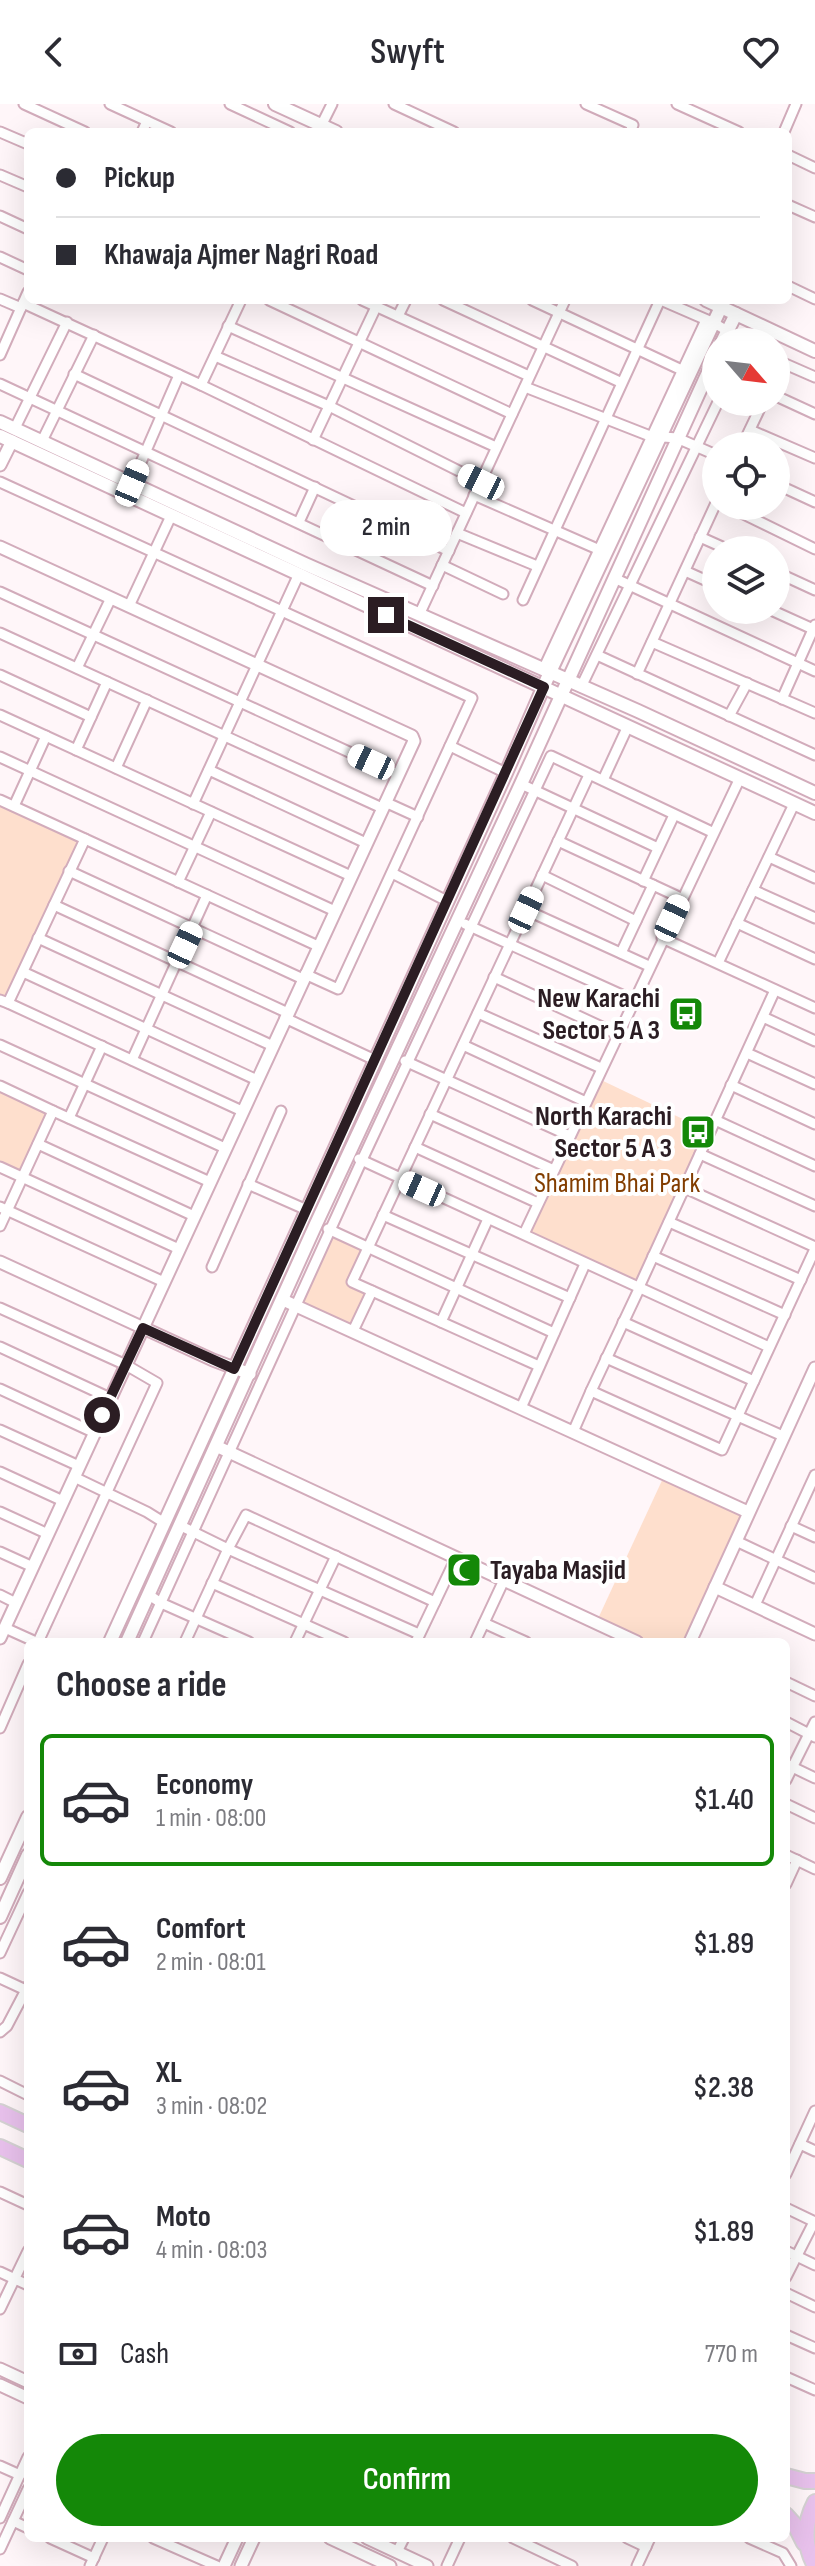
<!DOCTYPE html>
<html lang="en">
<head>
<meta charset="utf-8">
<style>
  body { margin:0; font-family:"Sofia Sans Condensed",sans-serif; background:#f7f7f7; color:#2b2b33; height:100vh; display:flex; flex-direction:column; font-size:30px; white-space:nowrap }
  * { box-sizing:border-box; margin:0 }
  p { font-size:26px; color:#7c7c81 }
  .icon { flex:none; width:44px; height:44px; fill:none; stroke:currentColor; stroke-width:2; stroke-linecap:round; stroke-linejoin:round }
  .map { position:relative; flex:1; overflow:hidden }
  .side { position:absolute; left:24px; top:1534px; width:766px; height:904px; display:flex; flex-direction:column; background:#fff; border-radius:12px; box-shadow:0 8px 32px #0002 }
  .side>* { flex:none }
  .top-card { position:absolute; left:24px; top:24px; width:768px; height:176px; border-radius:12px; box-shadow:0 8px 32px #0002; display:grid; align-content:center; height:176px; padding:0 32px; background:#fff }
  .needle { width:52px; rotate:118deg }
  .fabs { position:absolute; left:702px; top:224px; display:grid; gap:16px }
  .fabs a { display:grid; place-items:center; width:88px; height:88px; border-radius:50%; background:#fff; box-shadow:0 8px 32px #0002; font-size:40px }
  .end { position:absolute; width:36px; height:36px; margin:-18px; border:10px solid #2b1d23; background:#fff; box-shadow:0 0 0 4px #fff }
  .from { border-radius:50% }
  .bubble { position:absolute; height:56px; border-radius:28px; background:#fff; box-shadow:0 8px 32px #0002; font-size:26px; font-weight:600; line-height:56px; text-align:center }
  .car { position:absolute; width:24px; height:48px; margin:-24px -12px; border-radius:10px; box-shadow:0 0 6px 2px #0007; background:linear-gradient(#fff 24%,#345 0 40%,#fff 0 76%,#345 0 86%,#fff 0) }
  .top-card b { display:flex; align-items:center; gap:28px; height:76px; font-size:30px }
  .top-card b+b { border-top:2px solid #e1e1e2 }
  .top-card i { width:20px; height:20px; background:#2b2b33 }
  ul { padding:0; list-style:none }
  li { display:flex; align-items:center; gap:24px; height:132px; margin:0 16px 12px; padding:0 16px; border:4px solid transparent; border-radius:12px }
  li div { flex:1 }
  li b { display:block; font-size:30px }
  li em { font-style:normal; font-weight:600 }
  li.on { border-color:#148808 }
  li>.icon { width:72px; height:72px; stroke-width:1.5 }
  h2 { padding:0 32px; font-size:36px; line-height:96px }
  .pay { display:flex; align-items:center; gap:20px; height:88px; padding:0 32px; font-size:30px }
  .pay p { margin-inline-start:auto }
  .primary-button { display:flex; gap:16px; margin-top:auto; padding:16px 32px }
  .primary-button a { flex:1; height:92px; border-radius:48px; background:#148808; color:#fff; font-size:32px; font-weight:600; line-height:92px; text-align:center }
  header { display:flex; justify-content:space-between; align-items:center; height:104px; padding:0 32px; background:#fff; font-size:36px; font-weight:600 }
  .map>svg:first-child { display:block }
</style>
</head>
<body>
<header><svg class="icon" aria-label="back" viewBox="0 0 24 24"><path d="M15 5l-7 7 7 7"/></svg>Swyft<svg class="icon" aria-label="heart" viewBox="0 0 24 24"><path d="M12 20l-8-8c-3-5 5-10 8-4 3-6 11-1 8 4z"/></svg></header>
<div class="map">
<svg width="815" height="2462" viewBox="0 0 815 2462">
  <rect width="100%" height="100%" fill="#fff6f9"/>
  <g fill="#fedfcd">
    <polygon points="0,699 82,738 7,897 0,893"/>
    <polygon points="599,975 710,1028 635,1184 524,1130"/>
    <polygon points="0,982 53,1007 22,1073 0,1063"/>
    <polygon points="331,1130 365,1145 350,1179 370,1189 353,1224 298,1199"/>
    <polygon points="665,1370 748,1408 689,1538 638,1538 596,1519"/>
  </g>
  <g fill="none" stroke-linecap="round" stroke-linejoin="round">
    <defs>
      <g id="minor">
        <polyline points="24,0 85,28"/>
        <polyline points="110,0 171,28"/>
        <polyline points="230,0 290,28"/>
        <polyline points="394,0 454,28"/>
        <polyline points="586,0 633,21 630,28"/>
        <polyline points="677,0 739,28"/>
        <polyline points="0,28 28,40"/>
        <polyline points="142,28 147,17"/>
        <polyline points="318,28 332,0"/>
        <polyline points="784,28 796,0"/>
        <polyline points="788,51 815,64"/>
        <polyline points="0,71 28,83"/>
        <polyline points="788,101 815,113"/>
        <polyline points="0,112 28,125"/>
        <polyline points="0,153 28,166"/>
        <polyline points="788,182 815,195"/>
        <polyline points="0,195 21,204"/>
        <polyline points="269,196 512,310"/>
        <polyline points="362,196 529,272"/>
        <polyline points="443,196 620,278"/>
        <polyline points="532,196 686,268"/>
        <polyline points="661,196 714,219 746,238"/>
        <polyline points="23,199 201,281 241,196"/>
        <polyline points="398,212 406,196"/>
        <polyline points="228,222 496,343"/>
        <polyline points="0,251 28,188"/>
        <polyline points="215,252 329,302 481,378"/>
        <polyline points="776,256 815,273"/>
        <polyline points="74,270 449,447"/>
        <polyline points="0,280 433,482"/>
        <polyline points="201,281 466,409"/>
        <polyline points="525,283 650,332 677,334 716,351"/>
        <polyline points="776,292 815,310"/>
        <polyline points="15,324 67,218"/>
        <polyline points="750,326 815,354"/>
        <polyline points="313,336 376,203"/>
        <polyline points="42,337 94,231"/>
        <polyline points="742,342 763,298"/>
        <polyline points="0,378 472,594 338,885 305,870"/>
        <polyline points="132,379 179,271"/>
        <polyline points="776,380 815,398"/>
        <polyline points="474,391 602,447"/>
        <polyline points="727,402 815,445"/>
        <polyline points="299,418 315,383"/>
        <polyline points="457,429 537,462"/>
        <polyline points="700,433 729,446"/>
        <polyline points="442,461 503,490"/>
        <polyline points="685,467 716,481"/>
        <polyline points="776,468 815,486"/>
        <polyline points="614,474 815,567"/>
        <polyline points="0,488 397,670"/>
        <polyline points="523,496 660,196"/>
        <polyline points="129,502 171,412"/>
        <polyline points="771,506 815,526"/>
        <polyline points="419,511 565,196"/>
        <polyline points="0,529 382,704"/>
        <polyline points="652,538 815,609"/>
        <polyline points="597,551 815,651"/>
        <polyline points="77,564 111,494"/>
        <polyline points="543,566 706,216"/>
        <polyline points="637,570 716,399"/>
        <polyline points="0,571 91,613"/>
        <polyline points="581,583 718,298"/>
        <polyline points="782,595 815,521"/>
        <polyline points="0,611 351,772"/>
        <polyline points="729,612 747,579"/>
        <polyline points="450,642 506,669"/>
        <polyline points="76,646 107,578"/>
        <polyline points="0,653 335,807"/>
        <polyline points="116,664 147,596"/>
        <polyline points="209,666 366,739"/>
        <polyline points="603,676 628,622"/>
        <polyline points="521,680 658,744"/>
        <polyline points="0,696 85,735 8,899 0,896"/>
        <polyline points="385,698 418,713"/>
        <polyline points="193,700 298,472"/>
        <polyline points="14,702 46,632"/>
        <polyline points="85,735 318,842"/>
        <polyline points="558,737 681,794"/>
        <polyline points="769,753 815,774"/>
        <polyline points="69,767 303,875"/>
        <polyline points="392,769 447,797"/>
        <polyline points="542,771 636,817"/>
        <polyline points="643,777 674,711"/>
        <polyline points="178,778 211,708"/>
        <polyline points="753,786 815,814"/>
        <polyline points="54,801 288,909"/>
        <polyline points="526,806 649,862"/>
        <polyline points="737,819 815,855"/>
        <polyline points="465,820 633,896"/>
        <polyline points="38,834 273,942"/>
        <polyline points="662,834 815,904"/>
        <polyline points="621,849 653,781"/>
        <polyline points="718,859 794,700"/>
        <polyline points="23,868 257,976"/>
        <polyline points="494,873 617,930"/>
        <polyline points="8,899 242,1007"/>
        <polyline points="478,909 601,964"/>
        <polyline points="763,913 815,937"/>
        <polyline points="285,914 375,956"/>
        <polyline points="0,941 225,1044"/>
        <polyline points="463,941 586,998"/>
        <polyline points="747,949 815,980"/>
        <polyline points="132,956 207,791"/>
        <polyline points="405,957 570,1032"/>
        <polyline points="731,981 815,1020"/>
        <polyline points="0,982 53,1007 0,1122"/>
        <polyline points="53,1007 210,1078"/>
        <polyline points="430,1010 554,1066"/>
        <polyline points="69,1014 102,942"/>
        <polyline points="715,1016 815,1062"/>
        <polyline points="38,1040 194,1112"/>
        <polyline points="415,1043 538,1099"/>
        <polyline points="700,1050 815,1102"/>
        <polyline points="359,1055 769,1243"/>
        <polyline points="0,1063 179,1145"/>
        <polyline points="248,1080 307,1106"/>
        <polyline points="685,1084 815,1143"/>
        <polyline points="0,1103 164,1178"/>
        <polyline points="383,1111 570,1194"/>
        <polyline points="669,1118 801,1176"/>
        <polyline points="328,1125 554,1229"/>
        <polyline points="524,1130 740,674"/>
        <polyline points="653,1152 785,1211"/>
        <polyline points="212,1163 281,1007"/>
        <polyline points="639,1183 775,886"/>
        <polyline points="0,1204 126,1261 157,1279 38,1538"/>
        <polyline points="441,1218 488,1115"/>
        <polyline points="623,1218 754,1277"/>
        <polyline points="353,1227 372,1187"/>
        <polyline points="0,1243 110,1294"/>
        <polyline points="606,1254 783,1332"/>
        <polyline points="539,1262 352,1178 589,671"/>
        <polyline points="0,1285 95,1329"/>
        <polyline points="591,1287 640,1183"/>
        <polyline points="521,1304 585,1160"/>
        <polyline points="0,1326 79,1362"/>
        <polyline points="573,1328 591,1287 722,1346 815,1145"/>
        <polyline points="0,1368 63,1397"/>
        <polyline points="74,1373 147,1408 163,1418"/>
        <polyline points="0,1408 48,1430"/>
        <polyline points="179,1421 228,1445 246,1411 435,1498"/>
        <polyline points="791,1422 815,1433"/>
        <polyline points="736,1437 815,1474"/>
        <polyline points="0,1448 33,1463"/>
        <polyline points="212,1479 344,1538"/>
        <polyline points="0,1491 16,1499"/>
        <polyline points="149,1491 161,1499 249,1538"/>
        <polyline points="755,1501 815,1371"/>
        <polyline points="484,1519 526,1538"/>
        <polyline points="5,1524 36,1538"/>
        <polyline points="143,1538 362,1056 551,652 712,728"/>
        <polyline points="185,1538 228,1445 419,1530"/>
        <polyline points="295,1538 336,1452"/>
        <polyline points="416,1538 456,1454"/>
        <polyline points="475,1538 504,1476"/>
        <polyline points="786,1578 815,1592"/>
        <polyline points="786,1618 815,1633"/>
        <polyline points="0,1624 28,1560"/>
        <polyline points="786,1660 815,1674"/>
        <polyline points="786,1676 815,1618"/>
        <polyline points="786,1700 815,1714"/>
        <polyline points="786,1751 815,1765"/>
        <polyline points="786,1780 797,1756"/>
        <polyline points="0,1849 28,1789"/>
        <polyline points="0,1874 28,1887"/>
        <polyline points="0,1928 7,1922 28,1882"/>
        <polyline points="0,1977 28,1991"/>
        <polyline points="800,2040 815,2047"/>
        <polyline points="786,2070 815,2007"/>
        <polyline points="0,2088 28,2101"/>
        <polyline points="786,2104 815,2118"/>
        <polyline points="786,2147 815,2161"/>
        <polyline points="0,2168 28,2181"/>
        <polyline points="786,2173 814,2118"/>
        <polyline points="786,2189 815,2203"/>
        <polyline points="0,2205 28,2147"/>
        <polyline points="786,2231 815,2244"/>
        <polyline points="786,2273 815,2286"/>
        <polyline points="0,2362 20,2371"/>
        <polyline points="0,2414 28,2353"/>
        <polyline points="13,2417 28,2424"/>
        <polyline points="50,2434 94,2454"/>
        <polyline points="153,2434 217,2462"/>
        <polyline points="513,2434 572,2462"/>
        <polyline points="627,2434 646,2443"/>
        <polyline points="749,2434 783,2449 791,2462"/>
        <polyline points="0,2445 28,2385"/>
        <polyline points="397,2448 404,2434"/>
        <polyline points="90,2462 103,2434"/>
        <polyline points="447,2462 460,2434"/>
        <polyline points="637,2462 650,2434"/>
      </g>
      <g id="tertiary">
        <polyline points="0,361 12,337"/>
        <polyline points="0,443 412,632 414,637 0,1534"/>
        <polyline points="0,1158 213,1256 250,1270"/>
        <polyline points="283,1196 748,1408"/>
        <polyline points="216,1342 637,1538"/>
        <polyline points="715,1483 815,1530"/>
        <polyline points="690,1538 815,1264"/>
        <polyline points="0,2265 28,2278"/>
        <polyline points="0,2281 28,2294"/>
        <polyline points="330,2434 390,2462"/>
        <polyline points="367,2434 427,2462"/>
        <polyline points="224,2462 237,2434"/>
        <polyline points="241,2462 254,2434"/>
      </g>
      <g id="secondary">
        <polyline points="275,0 336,28"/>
        <polyline points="706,196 815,247"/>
        <polyline points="722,238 736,210"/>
        <polyline points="0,318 305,460 638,607 815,689"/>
        <polyline points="0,332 815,709"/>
        <polyline points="110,1538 506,669 550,568 721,203"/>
        <polyline points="127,1538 316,1120 521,680 716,251"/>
        <polyline points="0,1774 28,1713"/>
        <polyline points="0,1813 28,1751"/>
      </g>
      <g id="primary">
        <polyline points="0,2008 28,2021"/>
        <polyline points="0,2043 28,2056"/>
        <polyline points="786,2372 805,2377 815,2377"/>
        <polyline points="786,2411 795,2421 804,2439"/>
        <path d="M 815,2462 C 803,2440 804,2419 815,2398"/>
      </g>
    </defs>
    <use href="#minor" stroke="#d2acbb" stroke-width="13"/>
    <use href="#tertiary" stroke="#d2acbb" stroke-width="15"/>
    <use href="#secondary" stroke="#d2acbb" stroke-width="16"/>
    <use href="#primary" stroke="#d5d2d3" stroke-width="18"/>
    <use href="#minor" stroke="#fff" stroke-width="9"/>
    <use href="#tertiary" stroke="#fff" stroke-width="11"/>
    <use href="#secondary" stroke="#fff" stroke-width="12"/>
    <use href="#primary" stroke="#e8c1ec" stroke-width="14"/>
  </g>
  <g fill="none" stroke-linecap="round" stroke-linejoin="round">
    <polyline stroke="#2b1d23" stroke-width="10" points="102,1311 143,1224 234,1265 544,583 386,511"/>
  </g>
  <defs>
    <symbol id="bus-square" viewBox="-11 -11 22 22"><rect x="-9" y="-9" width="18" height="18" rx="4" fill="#148808" stroke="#fff"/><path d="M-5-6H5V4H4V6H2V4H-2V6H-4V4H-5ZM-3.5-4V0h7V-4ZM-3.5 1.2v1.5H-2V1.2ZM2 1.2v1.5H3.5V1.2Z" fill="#fff"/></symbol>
    <symbol id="mosque-square" viewBox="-11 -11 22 22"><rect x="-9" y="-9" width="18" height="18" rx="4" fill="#148808" stroke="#fff"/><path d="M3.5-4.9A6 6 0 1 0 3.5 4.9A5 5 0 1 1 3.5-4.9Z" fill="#fff"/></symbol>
  </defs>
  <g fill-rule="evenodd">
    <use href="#bus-square" x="666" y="890" width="40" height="40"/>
    <use href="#bus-square" x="678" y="1008" width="40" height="40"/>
    <use href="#mosque-square" x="444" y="1446" width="40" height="40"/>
  </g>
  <g text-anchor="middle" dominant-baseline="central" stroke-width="8" stroke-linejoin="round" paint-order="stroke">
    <g font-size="28" font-weight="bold" fill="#2b1d23" stroke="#fff" text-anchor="end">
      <text x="660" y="894">New Karachi<tspan x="660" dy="32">Sector 5 A 3</tspan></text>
      <text x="672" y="1012">North Karachi<tspan x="672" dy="32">Sector 5 A 3</tspan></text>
      <text x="490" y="1466" text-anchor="start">Tayaba Masjid</text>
    </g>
    <g font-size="28" fill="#823d00" stroke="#fff">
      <text x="617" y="1079">Shamim Bhai Park</text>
    </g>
  </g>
</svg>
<div class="fabs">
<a><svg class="needle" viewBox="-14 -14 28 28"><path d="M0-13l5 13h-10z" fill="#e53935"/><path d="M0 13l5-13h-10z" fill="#7c7c81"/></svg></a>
<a><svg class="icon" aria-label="locate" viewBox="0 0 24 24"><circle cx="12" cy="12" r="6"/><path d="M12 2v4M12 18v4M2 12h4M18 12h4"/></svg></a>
<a><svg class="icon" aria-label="layers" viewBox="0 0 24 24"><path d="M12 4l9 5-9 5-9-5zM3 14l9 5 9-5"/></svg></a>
</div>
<i class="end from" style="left:102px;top:1311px"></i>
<i class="end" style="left:386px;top:511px"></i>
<div class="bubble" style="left:320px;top:396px;width:132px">2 min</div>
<i class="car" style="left:481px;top:378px;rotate:296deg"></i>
<i class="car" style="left:132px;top:379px;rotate:23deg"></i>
<i class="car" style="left:371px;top:658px;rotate:295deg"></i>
<i class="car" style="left:526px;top:806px;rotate:25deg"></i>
<i class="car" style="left:672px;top:814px;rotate:25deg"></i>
<i class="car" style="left:185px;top:841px;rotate:25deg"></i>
<i class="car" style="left:422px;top:1085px;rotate:294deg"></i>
<div class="top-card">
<b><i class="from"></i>Pickup</b>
<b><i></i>Khawaja Ajmer Nagri Road</b>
</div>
<section class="side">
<h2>Choose a ride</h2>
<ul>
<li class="on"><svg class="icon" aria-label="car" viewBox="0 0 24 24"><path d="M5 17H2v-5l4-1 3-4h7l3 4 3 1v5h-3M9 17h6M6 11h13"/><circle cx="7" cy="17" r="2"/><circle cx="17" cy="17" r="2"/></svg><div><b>Economy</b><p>1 min · 08:00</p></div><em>$1.40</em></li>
<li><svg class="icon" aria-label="car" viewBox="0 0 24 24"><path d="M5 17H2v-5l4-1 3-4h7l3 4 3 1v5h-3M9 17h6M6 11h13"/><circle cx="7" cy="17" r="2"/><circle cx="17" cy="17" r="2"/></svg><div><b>Comfort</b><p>2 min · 08:01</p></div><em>$1.89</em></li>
<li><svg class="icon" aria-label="car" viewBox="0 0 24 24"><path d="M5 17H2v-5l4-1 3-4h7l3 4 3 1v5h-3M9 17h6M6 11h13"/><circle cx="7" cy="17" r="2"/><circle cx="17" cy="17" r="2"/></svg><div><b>XL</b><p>3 min · 08:02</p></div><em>$2.38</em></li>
<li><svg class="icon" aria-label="car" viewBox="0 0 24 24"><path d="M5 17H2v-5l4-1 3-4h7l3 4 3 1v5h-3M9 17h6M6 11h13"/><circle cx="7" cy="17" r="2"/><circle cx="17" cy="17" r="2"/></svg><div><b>Moto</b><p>4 min · 08:03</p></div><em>$1.89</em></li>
</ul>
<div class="pay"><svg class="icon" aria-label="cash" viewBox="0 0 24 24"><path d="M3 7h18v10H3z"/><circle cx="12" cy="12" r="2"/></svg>Cash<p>770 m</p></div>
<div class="primary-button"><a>Confirm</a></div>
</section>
</div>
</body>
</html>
